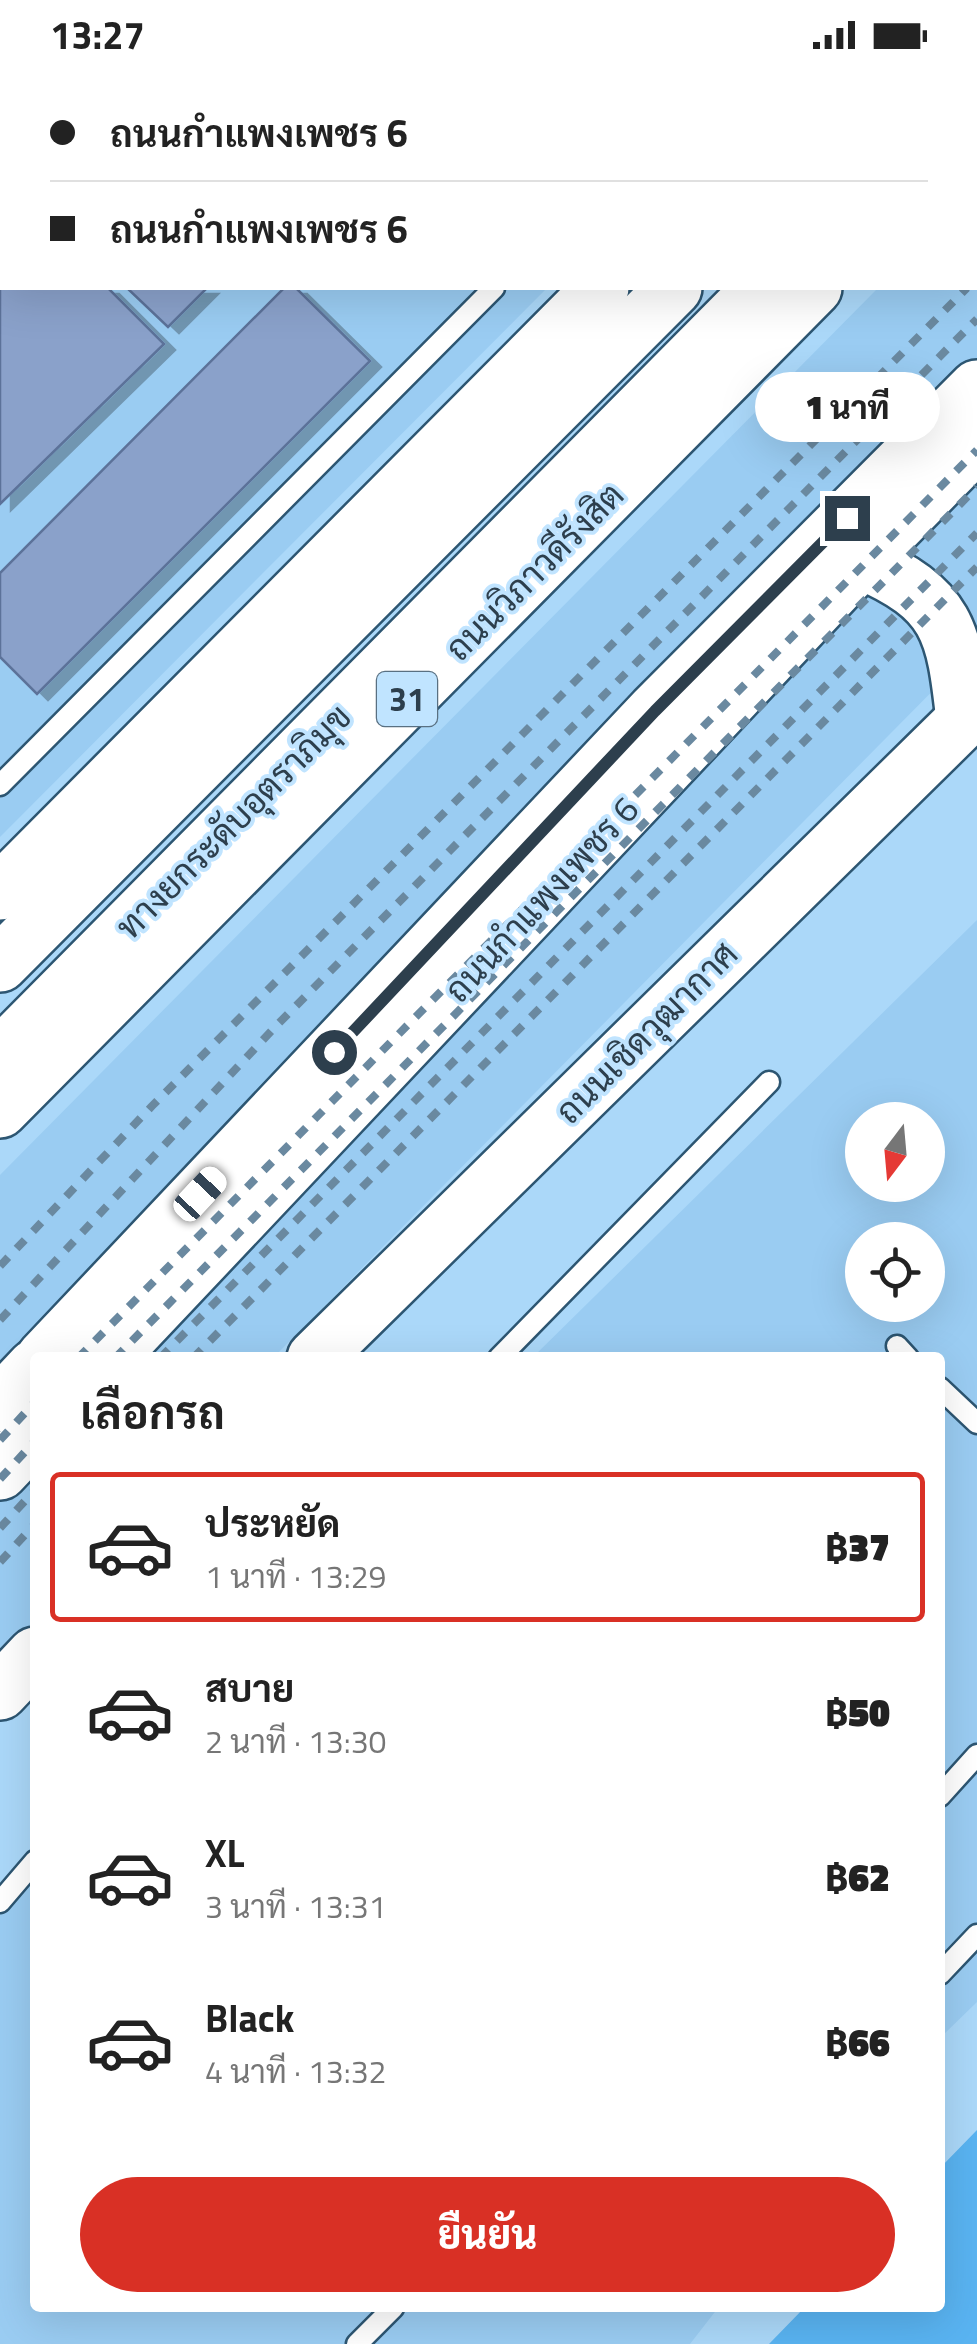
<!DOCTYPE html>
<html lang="th">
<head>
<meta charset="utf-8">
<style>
  body { margin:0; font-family:"Titillium Web",Sarabun,sans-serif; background:#f6f6f6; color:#222; height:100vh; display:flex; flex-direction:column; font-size:38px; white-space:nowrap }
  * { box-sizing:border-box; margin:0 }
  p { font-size:32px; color:#767676 }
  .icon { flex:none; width:55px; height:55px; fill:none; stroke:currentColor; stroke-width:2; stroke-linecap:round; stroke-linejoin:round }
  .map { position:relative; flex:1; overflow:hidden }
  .side { position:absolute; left:30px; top:1282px; width:915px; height:960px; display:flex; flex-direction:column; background:#fff; border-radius:10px; box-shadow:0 10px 40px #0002 }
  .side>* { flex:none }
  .top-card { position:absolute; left:0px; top:0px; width:978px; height:220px; box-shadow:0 10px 40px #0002; display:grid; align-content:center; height:220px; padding:0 50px; background:#fff }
  .needle { width:65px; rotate:196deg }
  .controls { position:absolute; left:845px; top:1032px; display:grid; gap:20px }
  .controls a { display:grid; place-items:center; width:100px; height:100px; border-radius:50%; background:#fff; box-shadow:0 10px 40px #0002; font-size:50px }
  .end { position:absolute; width:45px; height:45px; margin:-22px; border:12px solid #2d3f4d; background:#fff; box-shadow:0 0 0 5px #fff }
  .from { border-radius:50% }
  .bubble { position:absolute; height:70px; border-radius:35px; background:#fff; box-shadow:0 10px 40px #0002; font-size:32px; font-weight:800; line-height:70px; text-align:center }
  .car { position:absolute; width:30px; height:60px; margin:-30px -15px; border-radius:12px; box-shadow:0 0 8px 2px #0007; background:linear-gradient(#fff 24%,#345 0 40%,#fff 0 76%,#345 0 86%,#fff 0) }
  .top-card b { display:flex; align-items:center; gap:35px; height:95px; font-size:38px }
  .top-card b+b { border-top:2px solid #e0e0e0 }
  .top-card i { width:25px; height:25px; background:#222 }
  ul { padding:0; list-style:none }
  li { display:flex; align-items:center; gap:30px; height:150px; margin:0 20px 15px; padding:0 30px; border:5px solid transparent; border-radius:10px }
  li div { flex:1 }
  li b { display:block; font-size:38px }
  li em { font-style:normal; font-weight:800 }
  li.current { border-color:#d93025 }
  li>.icon { width:90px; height:90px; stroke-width:1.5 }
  h2 { padding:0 50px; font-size:45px; line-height:120px }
  .button { display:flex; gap:20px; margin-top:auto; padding:20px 50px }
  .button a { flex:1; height:115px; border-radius:60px; background:#d93025; color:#fff; font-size:40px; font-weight:800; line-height:115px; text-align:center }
  .status { display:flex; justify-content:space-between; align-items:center; height:70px; padding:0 50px; background:#fff; direction:ltr }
  .status svg { height:28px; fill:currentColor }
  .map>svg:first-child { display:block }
</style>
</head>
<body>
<div class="status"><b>13:27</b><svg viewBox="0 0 49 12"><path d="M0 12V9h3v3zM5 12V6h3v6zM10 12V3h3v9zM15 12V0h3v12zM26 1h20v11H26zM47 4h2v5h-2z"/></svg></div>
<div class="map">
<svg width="977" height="2274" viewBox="0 0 977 2274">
  <defs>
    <filter id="shadow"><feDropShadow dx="11" dy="6" stdDeviation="0" flood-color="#0004"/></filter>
  </defs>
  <rect width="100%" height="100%" fill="#abd8f9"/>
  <g fill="#9accf2" fill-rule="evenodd">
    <polygon points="0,0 763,0 2,2 2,218 547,218 0,767"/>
    <polygon points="977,118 977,576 274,1287 35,1288 35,1552 0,1591 0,1105 878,218 975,218"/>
    <path d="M 977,850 L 977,1932 L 940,1968 L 940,1288 L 532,1288 ZM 862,1050 L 928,1050 L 928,1115 L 862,1115 ZM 862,1170 L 928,1170 L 928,1235 L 862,1235 Z"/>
    <polygon points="35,1800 35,2238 718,2238 690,2274 0,2274 0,1845"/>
  </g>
  <polygon fill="#59b3f1" points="977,2060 977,2274 769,2274 804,2238 940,2238 940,2098"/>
  <g fill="#8aa1ca" stroke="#5c7299" stroke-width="2.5" filter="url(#shadow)">
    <polygon points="0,0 419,0 2,2 2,97"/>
    <polygon points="502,0 609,0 499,2"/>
    <polygon points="0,108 2,218 108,218 164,274 0,434"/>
    <polygon points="127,218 207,218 168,257"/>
    <polygon points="284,218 296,218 370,291 37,624 0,587 0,503"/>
  </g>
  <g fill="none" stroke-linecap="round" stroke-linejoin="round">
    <defs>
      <g id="service">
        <polyline points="707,2 710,0"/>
        <polyline points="0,715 494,218"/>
        <polyline points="897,1276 908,1288"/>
        <polyline points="499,1288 769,1012"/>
        <polyline points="940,1318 977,1353"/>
        <polyline points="940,1726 977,1685"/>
        <polyline points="0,1832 35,1791"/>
        <polyline points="940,1904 977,1865"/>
        <polyline points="357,2274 393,2238"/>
      </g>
      <g id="secondary">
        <path d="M 861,491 C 949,529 954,560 964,650"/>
        <polyline points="44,1288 655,641 977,318"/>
        <polyline points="109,1288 861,491 977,373"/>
        <polyline points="315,1288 977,637"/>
        <polyline points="0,1334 35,1297"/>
        <polyline points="0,1402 35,1365"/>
        <polyline points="0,1622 35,1585"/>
      </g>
      <g id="trunk">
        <polyline points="815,2 817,0"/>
        <polyline points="975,55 977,53"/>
        <polyline points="0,822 601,218"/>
        <polyline points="0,1040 814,218"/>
      </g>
      <g id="motorway">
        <polyline points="888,2 890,0"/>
        <polyline points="974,2 976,0"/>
        <polyline points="0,894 674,218"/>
        <polyline points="0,986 761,218"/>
      </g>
    </defs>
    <use href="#service" stroke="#2d5672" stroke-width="25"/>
    <use href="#secondary" stroke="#2d5672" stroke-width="60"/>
    <use href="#trunk" stroke="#2d5672" stroke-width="60"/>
    <use href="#motorway" stroke="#2d5672" stroke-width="60"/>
    <use href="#service" stroke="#fff" stroke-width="20"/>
    <use href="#secondary" stroke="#fff" stroke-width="55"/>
    <use href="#trunk" stroke="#fff" stroke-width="55"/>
    <use href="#motorway" stroke="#fff" stroke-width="55"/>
    <g stroke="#6a89a0" stroke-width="8" stroke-dasharray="12 12" stroke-linecap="butt">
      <polyline points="0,1196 152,1036 967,218"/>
      <polyline points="0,1250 278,954 977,249"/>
      <polyline points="78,1288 977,380"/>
      <polyline points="115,1288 977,417"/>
      <polyline points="160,1288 977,463"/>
      <polyline points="193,1288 977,497"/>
      <polyline points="0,1370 35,1332"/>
      <polyline points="0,1409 35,1371"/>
      <polyline points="0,1458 35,1420"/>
      <polyline points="0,1492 35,1454"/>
    </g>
  </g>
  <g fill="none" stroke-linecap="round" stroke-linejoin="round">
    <polyline stroke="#2d3f4d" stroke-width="12" points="334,982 655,641 847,448"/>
  </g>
  <g text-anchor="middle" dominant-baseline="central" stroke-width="8" stroke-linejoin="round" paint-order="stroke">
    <rect fill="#c0e4ff" stroke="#597082" stroke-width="2.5" x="377" y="602" width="60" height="54" rx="8"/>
    <g font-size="32" font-weight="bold" fill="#2d3f4d">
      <text x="407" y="629">31</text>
    </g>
    <g font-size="35" fill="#2d3f4d" stroke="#c0e4ff">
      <text transform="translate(534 501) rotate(-45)">ถนนวิภาวดีรังสิต</text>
      <text transform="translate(233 751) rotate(-45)">ทางยกระดับอุตราภิมุข</text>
      <text transform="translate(541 829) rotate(-47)">ถนนกำแพงเพชร 6</text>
      <text transform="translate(646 962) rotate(-45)">ถนนเชิดวุฒากาศ</text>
    </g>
  </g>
</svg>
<div class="controls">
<a><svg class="needle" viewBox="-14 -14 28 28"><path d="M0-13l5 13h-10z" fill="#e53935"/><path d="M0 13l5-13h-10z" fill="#767676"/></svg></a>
<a><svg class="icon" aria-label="locate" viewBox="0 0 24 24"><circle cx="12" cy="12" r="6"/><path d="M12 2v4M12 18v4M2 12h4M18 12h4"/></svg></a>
</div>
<i class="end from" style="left:334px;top:982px"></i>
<i class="end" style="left:847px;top:448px"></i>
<div class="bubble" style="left:755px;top:302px;width:185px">1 นาที</div>
<i class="car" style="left:200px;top:1124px;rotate:43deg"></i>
<div class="top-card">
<b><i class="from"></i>ถนนกำแพงเพชร 6</b>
<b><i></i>ถนนกำแพงเพชร 6</b>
</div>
<section class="side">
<h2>เลือกรถ</h2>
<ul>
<li class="current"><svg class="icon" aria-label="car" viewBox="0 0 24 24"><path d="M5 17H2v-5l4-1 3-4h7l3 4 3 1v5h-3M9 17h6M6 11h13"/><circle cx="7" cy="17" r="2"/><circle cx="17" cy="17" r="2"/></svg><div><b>ประหยัด</b><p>1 นาที · 13:29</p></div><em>฿37</em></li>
<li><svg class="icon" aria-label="car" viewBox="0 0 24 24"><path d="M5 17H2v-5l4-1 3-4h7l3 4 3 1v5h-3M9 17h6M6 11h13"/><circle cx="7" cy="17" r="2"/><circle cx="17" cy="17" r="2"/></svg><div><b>สบาย</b><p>2 นาที · 13:30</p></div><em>฿50</em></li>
<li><svg class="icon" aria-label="car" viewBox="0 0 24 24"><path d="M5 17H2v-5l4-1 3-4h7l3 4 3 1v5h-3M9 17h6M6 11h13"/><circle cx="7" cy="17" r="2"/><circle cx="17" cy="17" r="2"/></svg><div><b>XL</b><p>3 นาที · 13:31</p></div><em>฿62</em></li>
<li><svg class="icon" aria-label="car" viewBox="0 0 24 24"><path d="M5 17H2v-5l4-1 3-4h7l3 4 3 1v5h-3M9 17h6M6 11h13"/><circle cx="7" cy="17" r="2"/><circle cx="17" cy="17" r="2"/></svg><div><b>Black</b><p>4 นาที · 13:32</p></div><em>฿66</em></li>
</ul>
<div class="button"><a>ยืนยัน</a></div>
</section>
</div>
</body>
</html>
